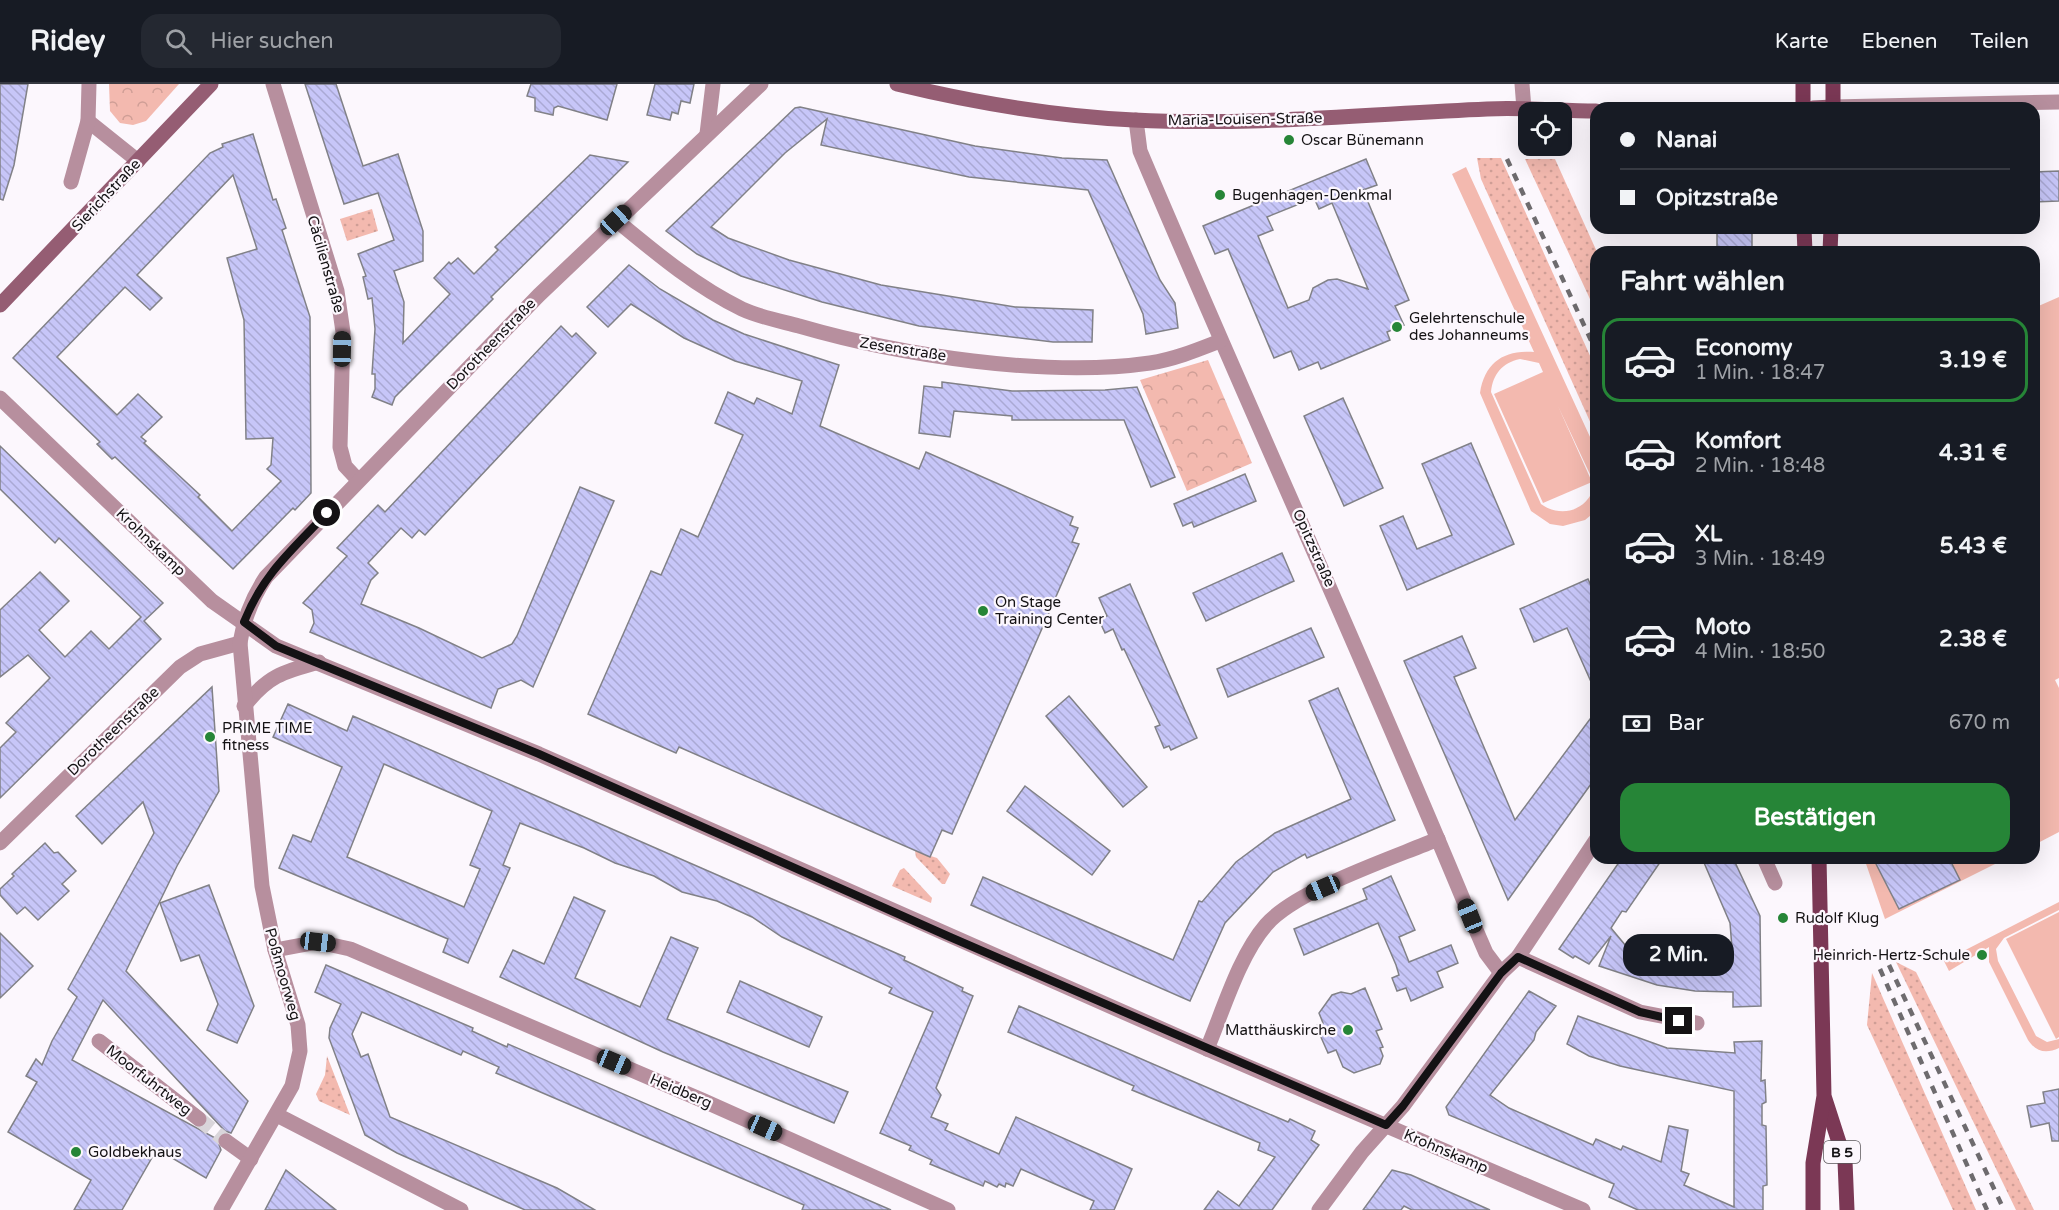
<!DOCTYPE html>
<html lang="de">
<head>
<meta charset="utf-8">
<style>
  body { margin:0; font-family:"Varela Round",sans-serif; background:#242831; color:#f1f3f6; height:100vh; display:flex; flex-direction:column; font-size:22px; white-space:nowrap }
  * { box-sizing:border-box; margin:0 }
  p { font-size:20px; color:#9ea1a6 }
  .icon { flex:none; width:33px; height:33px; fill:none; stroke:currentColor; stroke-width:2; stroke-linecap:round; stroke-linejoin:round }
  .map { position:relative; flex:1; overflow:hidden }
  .panel { position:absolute; left:1590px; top:162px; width:450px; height:618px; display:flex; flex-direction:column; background:#171b24; border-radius:18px; box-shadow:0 6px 24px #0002 }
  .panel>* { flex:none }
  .banner { position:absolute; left:1590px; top:18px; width:450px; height:132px; border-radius:18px; box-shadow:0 6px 24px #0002; display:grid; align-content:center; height:132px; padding:0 30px; background:#171b24 }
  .controls { position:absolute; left:1518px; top:18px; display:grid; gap:12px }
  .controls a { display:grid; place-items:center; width:54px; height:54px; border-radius:12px; background:#171b24; box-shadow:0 6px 24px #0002; font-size:30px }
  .end { position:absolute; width:27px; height:27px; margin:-14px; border:8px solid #141214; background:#fff; box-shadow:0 0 0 3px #fff }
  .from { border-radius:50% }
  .bubble { position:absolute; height:42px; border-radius:18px; background:#171b24; box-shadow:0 6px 24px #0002; font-size:20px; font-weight:800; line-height:42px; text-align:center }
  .car { position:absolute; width:18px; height:36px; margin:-18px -9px; border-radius:8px; box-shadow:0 0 4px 2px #0007; background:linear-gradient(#222 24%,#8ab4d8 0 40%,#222 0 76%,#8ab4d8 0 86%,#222 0) }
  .banner b { display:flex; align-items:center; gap:21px; height:57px; font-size:22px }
  .banner b+b { border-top:2px solid #363941 }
  .banner i { width:15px; height:15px; background:#f1f3f6 }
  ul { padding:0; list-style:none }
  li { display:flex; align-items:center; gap:18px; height:84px; margin:0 12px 9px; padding:0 18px; border:3px solid transparent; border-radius:18px }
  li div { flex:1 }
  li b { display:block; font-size:22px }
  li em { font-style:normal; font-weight:800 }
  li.selected { border-color:#268537 }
  li>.icon { width:54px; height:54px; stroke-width:1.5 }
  h2 { padding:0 30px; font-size:27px; line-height:72px }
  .pay { display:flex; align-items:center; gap:15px; height:66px; padding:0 30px; font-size:22px }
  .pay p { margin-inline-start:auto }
  .cta { display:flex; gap:12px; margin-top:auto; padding:12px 30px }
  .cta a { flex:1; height:69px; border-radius:18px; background:#268537; color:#fff; font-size:24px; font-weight:800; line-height:69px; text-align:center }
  header { display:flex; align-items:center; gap:36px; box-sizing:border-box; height:84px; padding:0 30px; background:#171b24; border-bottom:2px solid #363941 }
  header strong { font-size:28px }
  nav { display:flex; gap:33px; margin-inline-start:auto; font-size:21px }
  .search { width:420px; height:54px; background:#242831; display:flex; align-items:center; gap:15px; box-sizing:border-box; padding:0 21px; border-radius:18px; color:#9ea1a6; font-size:22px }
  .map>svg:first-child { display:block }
</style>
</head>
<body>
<header>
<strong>Ridey</strong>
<div class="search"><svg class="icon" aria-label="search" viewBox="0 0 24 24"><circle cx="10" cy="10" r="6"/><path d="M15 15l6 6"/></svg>Hier suchen</div>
<nav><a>Karte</a><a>Ebenen</a><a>Teilen</a></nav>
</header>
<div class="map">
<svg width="2059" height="1126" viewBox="0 0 2059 1126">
  <defs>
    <pattern id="grass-dots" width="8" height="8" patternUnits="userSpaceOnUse" patternTransform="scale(1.5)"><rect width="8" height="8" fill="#f3b9af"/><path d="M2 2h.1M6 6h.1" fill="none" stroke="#cf9e96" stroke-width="1.8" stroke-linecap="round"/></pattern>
    <pattern id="park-crowns" width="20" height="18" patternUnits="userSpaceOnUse" patternTransform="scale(1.5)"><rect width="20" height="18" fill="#f3b9af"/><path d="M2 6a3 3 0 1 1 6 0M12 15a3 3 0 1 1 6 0" fill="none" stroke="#cf9e96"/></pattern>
    <pattern id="building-back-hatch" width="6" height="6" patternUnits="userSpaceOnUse" patternTransform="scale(1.5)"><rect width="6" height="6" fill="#c7c6f8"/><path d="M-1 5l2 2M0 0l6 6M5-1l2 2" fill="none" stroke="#aaa9d4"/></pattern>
  </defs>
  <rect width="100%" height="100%" fill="#fcf7fd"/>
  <g fill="url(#grass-dots)">
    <polygon points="1477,74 1501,74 1596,285 1596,351 1481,95"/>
    <polygon points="1525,75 1555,75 1597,168 1596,228"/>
    <polygon points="372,125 378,147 347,157 340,135"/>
    <polygon points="915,767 937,774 950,790 945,800 942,800 916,773"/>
    <polygon points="904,784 932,814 931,819 892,802 900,786"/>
    <polygon points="1896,878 1916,888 2034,1126 2016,1126"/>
    <polygon points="1872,889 1976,1126 1953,1126 1867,941"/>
    <polygon points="327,972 350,1031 319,1017 316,1010 325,991"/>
  </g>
  <g fill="url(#park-crowns)">
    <polygon points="109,0 179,0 146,37 133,41 120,39 110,27"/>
    <polygon points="1208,276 1252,379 1187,407 1140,296"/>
  </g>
  <g fill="#f3b9af" fill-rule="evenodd">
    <path d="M 1466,83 L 1596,366 L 1596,427 L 1585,436 L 1563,442 L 1550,440 L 1531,427 L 1480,309 C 1485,278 1504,266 1534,268 L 1452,90 ZM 1520,275 L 1539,279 L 1543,288 L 1494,310 L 1543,419 L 1592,398 L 1558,322 L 1595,401 C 1588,426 1562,435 1541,420 L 1491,308 C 1493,290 1502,279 1520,275 Z"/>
    <polygon points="1862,162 1968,164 1968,168 1862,168"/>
    <polygon points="2059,213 2059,594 2055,596 2059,604 2059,748 2034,761 2034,224"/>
    <polygon points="1864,774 2007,774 1885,835"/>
    <path d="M 2059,818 L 2059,826 L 2004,854 L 1996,865 L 1998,877 L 2036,952 L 2047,958 L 2059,955 L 2059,964 C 2046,970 2036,968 2028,956 L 1989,878 L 1989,863 L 1949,887 L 1944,877 Z"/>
    <polygon points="2059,828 2059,953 2056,955 2006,855"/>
  </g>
  <g fill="url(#building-back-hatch)" stroke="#818187" stroke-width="1.5" fill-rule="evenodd">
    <polygon points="0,0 28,0 14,81 3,116 0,115"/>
    <polygon points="305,0 336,0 363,82 398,70 423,147 423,177 394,187 404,218 403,259 450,210 434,194 449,178 451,180 458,174 474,190 498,166 495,163 590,71 628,78 491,213 493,215 395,313 392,321 372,313 375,305 375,290 372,290 375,245 372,214 368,215 363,193 366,192 358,170 394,156 378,109 344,120"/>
    <polygon points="531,0 617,0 607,36 558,22 554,24 553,31 535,27 535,14 527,12"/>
    <polygon points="655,0 694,0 690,19 681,17 678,30 672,28 670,36 647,31"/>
    <polygon points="800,23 975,62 1062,74 1107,76 1160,196 1175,219 1178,244 1146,250 1143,230 1088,106 969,93 821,61 827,35 785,69 711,143 728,154 789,176 881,201 1015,223 1093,226 1092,258 1053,258 919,242 822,218 741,192 697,170 666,147 795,24"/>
    <path d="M 253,50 L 273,116 L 276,115 L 286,144 L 282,146 L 310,233 L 311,409 L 295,426 L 293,424 L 233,485 L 115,373 L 112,375 L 97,360 L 100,358 L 13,274 L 210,69 L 223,63 L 222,60 ZM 233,91 L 257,165 L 227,174 L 244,236 L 246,355 L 273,354 L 271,381 L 267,385 L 281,397 L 232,447 L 198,413 L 200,411 L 144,359 L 146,357 L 141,353 L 162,333 L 138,310 L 117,331 L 57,273 L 125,203 L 150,226 L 162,214 L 137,191 Z"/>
    <path d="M 1366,75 L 1377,101 L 1363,106 L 1409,216 L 1395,222 L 1404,241 L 1387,248 L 1390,256 L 1321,285 L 1318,278 L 1299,286 L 1291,267 L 1274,274 L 1228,165 L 1215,170 L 1203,142 ZM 1314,114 L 1319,125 L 1332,119 L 1368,205 L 1337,195 L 1328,196 L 1313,204 L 1309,216 L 1288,224 L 1258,152 L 1273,146 L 1267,133 Z"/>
    <polygon points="2059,87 2059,117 2034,118 2034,88"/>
    <rect x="1717" y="144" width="35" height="24"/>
    <polygon points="629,181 660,205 713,236 744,250 839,281 820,342 919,385 926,368 1073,433 1070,441 1078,444 1072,458 1079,460 952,750 942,746 930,773 679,663 676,669 588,630 651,487 661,491 681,445 698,453 743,351 715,339 728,308 754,320 757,314 792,330 802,297 735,277 684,254 631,220 608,243 587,223"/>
    <polygon points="561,242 572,253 576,249 596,269 425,451 419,446 412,454 401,444 368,479 378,489 371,496 361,520 419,544 482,574 512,560 517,552 580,403 614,417 533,603 521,596 498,605 491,624 310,548 314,539 312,526 303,519 347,472 337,464 378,421 385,428"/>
    <polygon points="942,298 1012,307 1105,306 1137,303 1175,393 1151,403 1124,336 1012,336 1012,332 954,327 950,353 919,349 924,302 942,304"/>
    <polygon points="1343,314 1383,404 1344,422 1304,332"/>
    <polygon points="1471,359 1514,460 1407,506 1380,442 1403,432 1417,465 1452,451 1422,380"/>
    <polygon points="0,362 163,519 144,537 161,555 0,714 0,664 16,648 6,639 50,594 28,571 0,593 0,526 40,488 69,517 39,546 65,573 91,547 109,565 141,533 59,454 55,459 0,405"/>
    <polygon points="1245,390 1256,417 1194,443 1192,438 1183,442 1174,420"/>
    <polygon points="1282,469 1294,497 1206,537 1193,509"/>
    <polygon points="1588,495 1596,513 1596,609 1567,544 1534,558 1520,525"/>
    <polygon points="1130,500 1197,654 1171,666 1169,662 1164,664 1155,643 1160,641 1124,565 1122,566 1113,545 1105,549 1099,536 1107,532 1099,514"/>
    <polygon points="1311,544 1324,573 1228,613 1217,585"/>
    <polygon points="1462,552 1476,584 1454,593 1515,736 1596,627 1596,693 1508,816 1404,577"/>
    <polygon points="212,603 219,707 177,782 126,887 248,1017 231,1049 225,1047 103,916 72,976 217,1055 221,1066 206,1094 157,1065 122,1126 74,1126 91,1096 8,1048 37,998 26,992 36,975 42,981 52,957 77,913 68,905 154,749 143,718 102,760 76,732"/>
    <polygon points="1338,604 1395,736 1307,774 1305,770 1273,788 1225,839 1190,917 971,821 983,793 1173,876 1199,817 1202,818 1236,778 1275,749 1351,715 1309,617"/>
    <polygon points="1069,612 1147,703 1123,723 1046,632"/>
    <path d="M 288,620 L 347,647 L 353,632 L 905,873 L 904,876 L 963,904 L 962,907 L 973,912 L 936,1004 L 941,1011 L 931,1033 L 948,1040 L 945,1046 L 999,1070 L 1016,1033 L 1132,1085 L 1114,1126 L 1090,1126 L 1094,1117 L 1021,1085 L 1013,1102 L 1006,1099 L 1005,1103 L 999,1100 L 997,1103 L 985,1097 L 983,1102 L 930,1080 L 932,1076 L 909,1066 L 911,1062 L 880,1049 L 933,928 L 889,909 L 892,904 L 782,853 L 752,833 L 717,817 L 682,808 L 654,792 L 615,779 L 584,764 L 520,739 L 503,781 L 510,784 L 468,879 L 443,868 L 448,855 L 279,784 L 293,751 L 311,758 L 342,683 L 273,653 ZM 384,680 L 492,727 L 470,781 L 480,785 L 464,823 L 347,773 Z"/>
    <polygon points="1025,702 1110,767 1092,791 1007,727"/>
    <polygon points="45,759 54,769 58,768 76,787 62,800 69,807 38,836 25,823 17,830 0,811 0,805 14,792 12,790"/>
    <polygon points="1622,774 1663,774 1626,828 1622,827 1611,844 1626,862 1665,876 1696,878 1733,877 1730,839 1702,774 1733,774 1760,832 1761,922 1733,923 1733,908 1695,907 1657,901 1599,882 1611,852 1589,880 1575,872 1573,874 1559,865"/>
    <polygon points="1873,774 1949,774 1960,796 1899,825"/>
    <polygon points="1391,792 1415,846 1399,853 1409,878 1451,861 1458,879 1437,888 1443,903 1411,917 1406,904 1397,907 1392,894 1399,891 1396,881 1378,839 1304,871 1294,845 1367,815 1363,805"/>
    <polygon points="209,801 254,922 237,959 207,946 218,920 199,871 181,877 160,819"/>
    <polygon points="574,813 605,827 575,894 640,923 671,853 698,864 667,935 848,1008 834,1039 663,968 500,893 513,866 544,880"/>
    <polygon points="0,849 33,882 0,914"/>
    <polygon points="326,881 473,944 472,947 507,963 508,960 891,1126 802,1126 804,1121 496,989 499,983 463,967 461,971 362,928 352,950 361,973 368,970 390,1033 557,1104 595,1126 525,1126 397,1069 365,1051 329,954 330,944 341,920 315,908"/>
    <polygon points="740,897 822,933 809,963 727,928"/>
    <polygon points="1365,904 1382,945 1376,947 1383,963 1380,964 1383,972 1380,980 1354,989 1343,983 1336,966 1328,969 1316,942 1323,939 1319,929 1332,911 1341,908 1351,910"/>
    <polygon points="1529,907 1556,922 1536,948 1534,956 1490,1011 1509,1024 1593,1061 1596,1055 1621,1066 1623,1062 1661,1078 1669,1042 1688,1046 1681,1087 1689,1090 1684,1101 1734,1123 1734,1007 1620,982 1589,972 1567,960 1578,932 1667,964 1735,969 1734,958 1762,957 1761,997 1765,996 1766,1018 1762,1020 1762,1041 1766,1042 1767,1101 1763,1102 1763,1126 1638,1126 1609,1113 1614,1100 1449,1031 1446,1023"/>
    <polygon points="1019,922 1243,1019 1288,1038 1290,1035 1315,1047 1311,1056 1319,1061 1272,1126 1204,1126 1218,1107 1239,1122 1275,1073 1258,1066 1260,1059 1132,1006 1134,1002 1008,948"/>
    <polygon points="2059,1005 2059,1057 2052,1057 2049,1039 2031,1043 2027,1022 2045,1019 2043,1008"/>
    <polygon points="286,1086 336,1126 265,1126"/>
    <polygon points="1392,1086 1411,1091 1490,1126 1412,1126 1404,1122 1401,1126 1363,1126"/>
  </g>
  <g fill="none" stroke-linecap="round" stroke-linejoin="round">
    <polyline stroke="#d9d5da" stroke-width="15" stroke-dasharray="15 8" stroke-linecap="butt" points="199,1035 226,1057"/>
    <g stroke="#b78f9e" stroke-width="15">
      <polyline points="99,957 199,1035"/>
      <polyline points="226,1057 251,1075"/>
    </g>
    <g stroke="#b78f9e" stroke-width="15">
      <polyline points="273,0 337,207 343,248 340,363 345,382 358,396"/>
      <polyline points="1522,0 1524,25"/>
      <path d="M 1136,36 L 1140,67 C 1248,323 1364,575 1470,832 L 1486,869 L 1501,889"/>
      <polyline points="88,37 138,77"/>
      <polyline points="71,98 88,37 89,0"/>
      <path d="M 616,136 C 656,169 695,202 742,225 C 759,233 780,237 799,242 C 899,271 1046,294 1150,279 C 1175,275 1197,266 1220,257"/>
      <polyline points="0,314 212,517 276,562 539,670 1207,965 1583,1126"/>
      <path d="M 244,622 C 268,592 282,588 319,578"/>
      <polyline points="0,759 180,583 200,570 240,559"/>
      <polyline points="1764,774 1775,799"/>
      <polyline points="275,866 318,858 350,865 704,1017 948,1126"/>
      <polyline points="1518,873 1640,928 1697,939"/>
      <path d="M 1207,965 C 1223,927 1239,872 1266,841 C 1296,806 1393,774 1438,755"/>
      <polyline points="277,1031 461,1126"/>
      <polyline points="1319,1126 1362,1068 1403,1022 1501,889 1518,873 1596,756"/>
    </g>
    <g stroke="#b78f9e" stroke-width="15">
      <polyline points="1833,23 2059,18"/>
      <polyline points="707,50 713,0"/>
      <path d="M 221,1126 L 292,1002 L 300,967 L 298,941 L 275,866 L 262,802 L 240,559 C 244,534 252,514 266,493 L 539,211 L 761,0"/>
    </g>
    <g stroke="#955d73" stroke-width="15">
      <path d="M 897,0 C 975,19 1054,32 1134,36 C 1252,42 1370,30 1487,25 C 1523,23 1560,27 1596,27"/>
      <polyline points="1813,24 1833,23"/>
      <polyline points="0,221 211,0"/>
    </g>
    <g stroke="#7b3855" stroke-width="15">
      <polyline points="1803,24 1803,0"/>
      <polyline points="1833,24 1833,0"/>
      <polyline points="1804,144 1805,168"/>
      <polyline points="1830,168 1831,144"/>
      <polyline points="1825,1015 1845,1077 1847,1126"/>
      <polyline points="1813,1126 1813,1079 1824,1012 1819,774"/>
    </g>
    <g stroke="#6e6b6e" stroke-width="4.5" stroke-dasharray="8 8" stroke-linecap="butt">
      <polyline points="1507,75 1596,267"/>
      <polyline points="1889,881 2004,1126"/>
      <polyline points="1880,885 1987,1126"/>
    </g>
  </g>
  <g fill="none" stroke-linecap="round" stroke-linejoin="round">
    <path stroke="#141214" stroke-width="8" d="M 327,429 C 292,466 263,490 244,538 L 276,562 L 539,670 L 950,853 L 1386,1041 L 1403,1022 L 1501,889 L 1518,873 L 1640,928 L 1679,937"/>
  </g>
  <g fill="#268537" stroke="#fcf7fd" stroke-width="2">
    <circle cx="1289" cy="56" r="6"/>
    <circle cx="1220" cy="111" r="6"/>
    <circle cx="1397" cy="243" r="6"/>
    <circle cx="983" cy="527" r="6"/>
    <circle cx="210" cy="653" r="6"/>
    <circle cx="1783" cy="834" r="6"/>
    <circle cx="1982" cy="871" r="6"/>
    <circle cx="1348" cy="946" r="6"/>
    <circle cx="76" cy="1068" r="6"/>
  </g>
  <g text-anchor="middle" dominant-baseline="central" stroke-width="4.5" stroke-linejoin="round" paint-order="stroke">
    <rect fill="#fcf7fd" stroke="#5a575a" stroke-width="1.5" x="1824" y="1057" width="36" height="22" rx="4.5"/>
    <g font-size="14" font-weight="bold" fill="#141214">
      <text x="1842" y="1068">B 5</text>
    </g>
    <g font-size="15" fill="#141214" stroke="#fcf7fd">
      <text transform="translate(1245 35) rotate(-1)">Maria-Louisen-Straße</text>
      <text transform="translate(106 111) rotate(-47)">Sierichstraße</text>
      <text transform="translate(326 180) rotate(74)">Cäcilienstraße</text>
      <text transform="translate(491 260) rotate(-46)">Dorotheenstraße</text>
      <text transform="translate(903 265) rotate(9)">Zesenstraße</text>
      <text transform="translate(151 458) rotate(44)">Krohnskamp</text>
      <text transform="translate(1314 464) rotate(66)">Opitzstraße</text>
      <text transform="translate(113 647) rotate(-44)">Dorotheenstraße</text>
      <text transform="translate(283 890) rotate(74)">Poßmoorweg</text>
      <text transform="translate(149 996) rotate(38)">Moorfuhrtweg</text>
      <text transform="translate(681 1007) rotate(23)">Heidberg</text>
      <text transform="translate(1446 1067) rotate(23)">Krohnskamp</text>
    </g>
    <g font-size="15" fill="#141214" stroke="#fcf7fd" text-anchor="start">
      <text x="1301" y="56">Oscar Bünemann</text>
      <text x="1232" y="111">Bugenhagen-Denkmal</text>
      <text x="1409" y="234">Gelehrtenschule<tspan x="1409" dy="17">des Johanneums</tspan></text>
      <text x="995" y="518">On Stage<tspan x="995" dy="17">Training Center</tspan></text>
      <text x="222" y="644">PRIME TIME<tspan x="222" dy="17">fitness</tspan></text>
      <text x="1795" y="834">Rudolf Klug</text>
      <text x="1970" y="871" text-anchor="end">Heinrich-Hertz-Schule</text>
      <text x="1336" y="946" text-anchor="end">Matthäuskirche</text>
      <text x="88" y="1068">Goldbekhaus</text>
    </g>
  </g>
</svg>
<div class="controls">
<a><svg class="icon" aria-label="locate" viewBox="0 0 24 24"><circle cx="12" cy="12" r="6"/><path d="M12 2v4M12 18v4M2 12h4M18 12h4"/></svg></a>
</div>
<i class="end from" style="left:327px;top:429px"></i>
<i class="end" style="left:1679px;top:937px"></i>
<div class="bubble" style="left:1623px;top:850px;width:111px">2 Min.</div>
<i class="car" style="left:616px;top:136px;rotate:47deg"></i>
<i class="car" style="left:342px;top:265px;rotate:1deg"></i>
<i class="car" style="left:1323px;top:804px;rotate:247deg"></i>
<i class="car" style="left:1470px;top:832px;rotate:338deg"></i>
<i class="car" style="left:318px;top:858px;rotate:97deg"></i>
<i class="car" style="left:614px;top:978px;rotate:113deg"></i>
<i class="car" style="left:765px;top:1044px;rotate:114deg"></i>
<div class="banner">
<b><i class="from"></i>Nanai</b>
<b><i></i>Opitzstraße</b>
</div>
<section class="panel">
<h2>Fahrt wählen</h2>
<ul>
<li class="selected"><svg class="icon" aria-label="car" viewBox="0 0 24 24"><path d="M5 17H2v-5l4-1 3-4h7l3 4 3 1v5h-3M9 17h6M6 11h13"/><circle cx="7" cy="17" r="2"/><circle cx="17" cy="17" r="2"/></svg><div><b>Economy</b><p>1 Min. · 18:47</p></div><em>3.19 €</em></li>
<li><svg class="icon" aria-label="car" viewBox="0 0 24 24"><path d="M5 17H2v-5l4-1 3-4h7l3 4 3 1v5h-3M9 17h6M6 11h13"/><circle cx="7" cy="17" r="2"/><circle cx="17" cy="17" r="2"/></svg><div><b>Komfort</b><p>2 Min. · 18:48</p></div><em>4.31 €</em></li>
<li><svg class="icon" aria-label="car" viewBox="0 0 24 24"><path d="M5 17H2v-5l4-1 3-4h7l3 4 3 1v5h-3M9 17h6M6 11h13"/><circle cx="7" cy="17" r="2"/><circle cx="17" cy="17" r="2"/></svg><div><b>XL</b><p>3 Min. · 18:49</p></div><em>5.43 €</em></li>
<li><svg class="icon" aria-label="car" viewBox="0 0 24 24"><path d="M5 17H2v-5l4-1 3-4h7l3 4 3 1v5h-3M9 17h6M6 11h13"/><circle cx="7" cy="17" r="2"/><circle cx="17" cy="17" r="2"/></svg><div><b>Moto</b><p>4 Min. · 18:50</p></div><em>2.38 €</em></li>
</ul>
<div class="pay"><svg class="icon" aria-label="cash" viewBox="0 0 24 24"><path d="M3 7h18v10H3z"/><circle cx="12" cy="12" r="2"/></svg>Bar<p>670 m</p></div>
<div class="cta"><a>Bestätigen</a></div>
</section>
</div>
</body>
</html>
